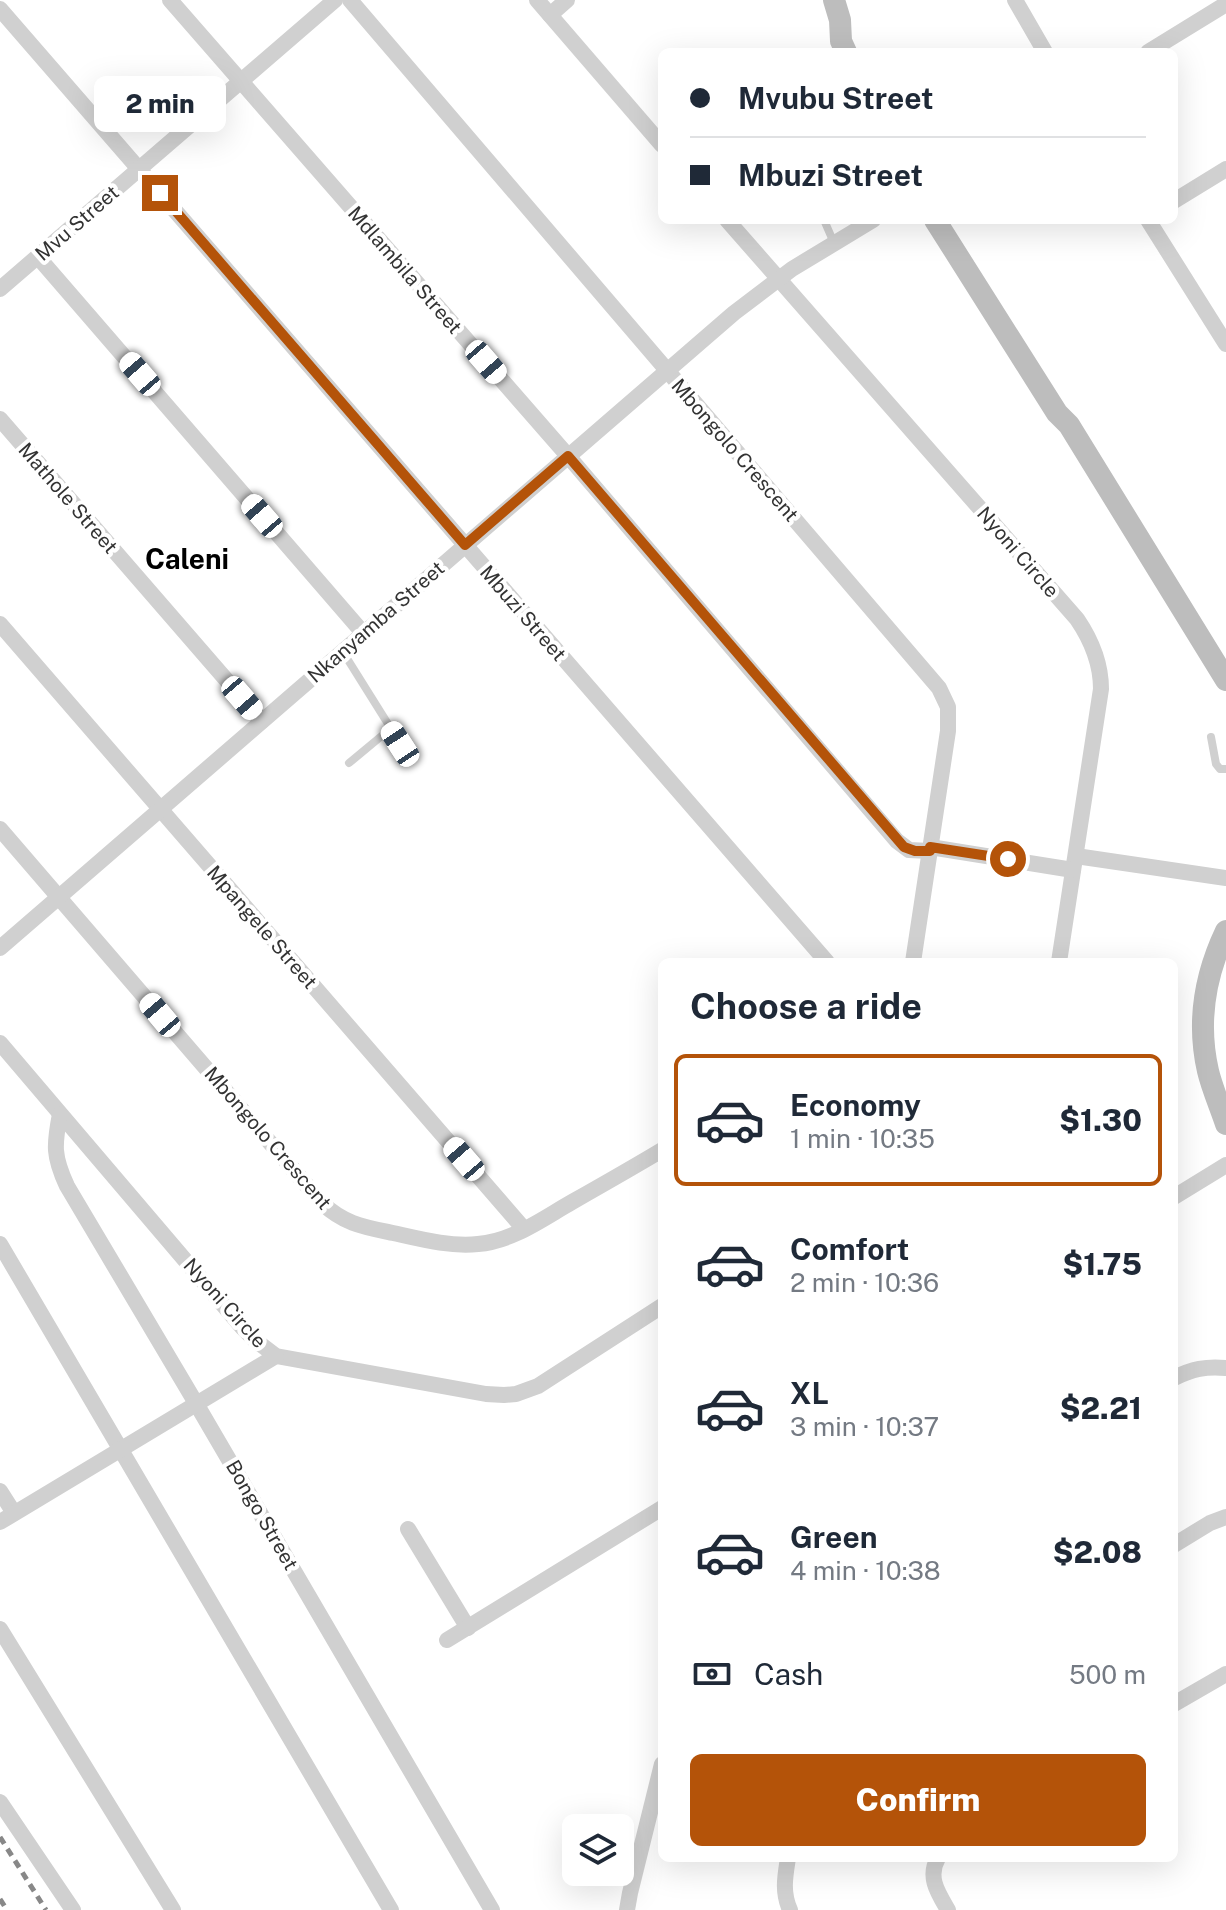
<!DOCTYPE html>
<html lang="en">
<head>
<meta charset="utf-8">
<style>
  body { margin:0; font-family:"Public Sans",sans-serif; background:#f6f6f7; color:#1f2937; height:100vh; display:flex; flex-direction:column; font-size:30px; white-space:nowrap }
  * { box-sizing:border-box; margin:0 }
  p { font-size:26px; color:#747a83 }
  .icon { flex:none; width:44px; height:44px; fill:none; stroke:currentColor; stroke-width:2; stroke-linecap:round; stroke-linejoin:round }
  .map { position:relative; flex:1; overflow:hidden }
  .sheet { position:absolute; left:658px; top:958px; width:520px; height:904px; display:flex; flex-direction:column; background:#fff; border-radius:12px; box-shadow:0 8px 32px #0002 }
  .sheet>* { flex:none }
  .hud { position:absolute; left:658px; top:48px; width:520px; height:176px; border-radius:12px; box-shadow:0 8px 32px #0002; display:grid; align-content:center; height:176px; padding:0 32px; background:#fff }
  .buttons { position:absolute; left:562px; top:1814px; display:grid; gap:16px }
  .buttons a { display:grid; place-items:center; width:72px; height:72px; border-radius:12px; background:#fff; box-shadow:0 8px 32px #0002; font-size:40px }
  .end { position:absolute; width:36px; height:36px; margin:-18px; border:10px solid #b45309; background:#fff; box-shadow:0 0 0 4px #fff }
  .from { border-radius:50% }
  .bubble { position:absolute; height:56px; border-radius:12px; background:#fff; box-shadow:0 8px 32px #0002; font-size:26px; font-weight:800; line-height:56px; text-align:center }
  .car { position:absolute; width:24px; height:48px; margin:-24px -12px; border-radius:10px; box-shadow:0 0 6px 2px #0007; background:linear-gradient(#fff 24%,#345 0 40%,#fff 0 76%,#345 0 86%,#fff 0) }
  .hud b { display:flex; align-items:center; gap:28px; height:76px; font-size:30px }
  .hud b+b { border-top:2px solid #e0e1e3 }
  .hud i { width:20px; height:20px; background:#1f2937 }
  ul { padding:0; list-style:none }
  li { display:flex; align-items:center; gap:24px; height:132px; margin:0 16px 12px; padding:0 16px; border:4px solid transparent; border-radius:12px }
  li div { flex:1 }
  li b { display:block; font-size:30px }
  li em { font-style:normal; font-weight:800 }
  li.current { border-color:#b45309 }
  li>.icon { width:72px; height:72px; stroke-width:1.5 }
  h2 { padding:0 32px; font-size:36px; line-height:96px }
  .pay { display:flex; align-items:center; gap:20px; height:88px; padding:0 32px; font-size:30px }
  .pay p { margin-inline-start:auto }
  .primary-button { display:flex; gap:16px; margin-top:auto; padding:16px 32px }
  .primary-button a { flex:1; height:92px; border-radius:12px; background:#b45309; color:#fff; font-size:32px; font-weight:800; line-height:92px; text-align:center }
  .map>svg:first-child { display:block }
</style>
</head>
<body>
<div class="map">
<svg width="1226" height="1910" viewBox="0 0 1226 1910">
  <rect width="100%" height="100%" fill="#fff"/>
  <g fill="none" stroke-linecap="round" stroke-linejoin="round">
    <g stroke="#d0d0d0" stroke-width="8">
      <polyline points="824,220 834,243"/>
      <polyline points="343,652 410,759"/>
      <polyline points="1211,737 1216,764 1220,769 1226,769"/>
      <polyline points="349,763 390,729"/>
    </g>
    <g stroke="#d0d0d0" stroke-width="16">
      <polyline points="170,0 568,456 897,841 909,850 930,851"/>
      <polyline points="350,0 939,688 948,707 948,731 913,962"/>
      <polyline points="537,0 662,145"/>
      <polyline points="1015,0 1045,52"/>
      <polyline points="0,9 827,962"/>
      <polyline points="550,15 567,0"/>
      <polyline points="1148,52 1226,4"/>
      <polyline points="1174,201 1226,169"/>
      <path d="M 727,220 L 1077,619 C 1092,641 1101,663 1101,689 L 1059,962"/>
      <polyline points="1148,220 1226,344"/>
      <polyline points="38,257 364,634"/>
      <polyline points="0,289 335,0"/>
      <polyline points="0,419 262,721"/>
      <polyline points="0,624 524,1229"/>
      <path d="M 0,829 L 322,1203 C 344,1224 364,1227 393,1233 C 420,1239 450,1247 478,1244 C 513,1241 542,1219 572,1202 C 602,1185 632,1168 662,1150"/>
      <polyline points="930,847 1073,870"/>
      <polyline points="1076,856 1226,878"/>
      <polyline points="0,948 734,313 792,269 873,220"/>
      <polyline points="0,1043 242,1327 255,1340 276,1356 486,1394 504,1395 516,1394 538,1386 662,1306"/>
      <path d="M 60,1114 C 54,1145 53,1156 67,1186 L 197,1405 L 492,1910"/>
      <polyline points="1174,1197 1226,1165"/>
      <polyline points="0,1244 391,1910"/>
      <path d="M 1174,1378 C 1192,1369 1206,1366 1226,1368"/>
      <polyline points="0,1491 14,1513"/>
      <polyline points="0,1522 276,1356"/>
      <polyline points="408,1529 468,1628"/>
      <polyline points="1174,1545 1210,1523 1226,1517"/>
      <polyline points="0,1629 173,1910"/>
      <polyline points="447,1640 662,1508"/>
      <polyline points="1174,1704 1226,1674"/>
      <polyline points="0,1802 73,1910"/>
      <path d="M 788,1858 C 785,1877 782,1892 790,1910"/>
      <path d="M 938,1858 C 927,1877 938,1893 948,1910"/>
      <polyline points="627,1910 630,1893 662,1764"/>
    </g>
    <g stroke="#bdbdbd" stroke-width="22">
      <polyline points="834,0 840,20 841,41 846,52"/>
      <polyline points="935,220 1057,413 1069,425 1226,680"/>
      <path d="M 1226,931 C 1205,975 1197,1023 1208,1071 C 1212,1088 1220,1106 1226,1124"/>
    </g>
    <g stroke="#888" stroke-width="5" stroke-dasharray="8 6" stroke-linecap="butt">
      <polyline points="0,1837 46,1910"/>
      <polyline points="0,1899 7,1910"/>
    </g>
  </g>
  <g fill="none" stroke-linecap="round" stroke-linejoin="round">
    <polyline stroke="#b45309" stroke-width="10" points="160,193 465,545 568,456 904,847 915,851 930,851 930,847 1008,859"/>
  </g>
  <g text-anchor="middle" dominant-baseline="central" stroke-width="8" stroke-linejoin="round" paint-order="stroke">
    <g font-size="20" fill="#333" stroke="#fff">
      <text transform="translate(77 223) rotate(-41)">Mvu Street</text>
      <text transform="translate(405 270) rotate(49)">Mdlambila Street</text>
      <text transform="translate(735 450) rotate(49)">Mbongolo Crescent</text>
      <text transform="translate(68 498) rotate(49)">Mathole Street</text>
      <text transform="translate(1018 552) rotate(49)">Nyoni Circle</text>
      <text transform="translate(523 613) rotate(49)">Mbuzi Street</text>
      <text transform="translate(376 622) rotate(-41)">Nkanyamba Street</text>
      <text transform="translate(262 927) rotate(49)">Mpangele Street</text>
      <text transform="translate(268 1138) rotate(49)">Mbongolo Crescent</text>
      <text transform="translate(225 1303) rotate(48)">Nyoni Circle</text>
      <text transform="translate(262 1515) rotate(60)">Bongo Street</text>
    </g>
    <g font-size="28" font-weight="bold" fill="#000" stroke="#fff">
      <text x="187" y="558">Caleni</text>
    </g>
  </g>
</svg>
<div class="buttons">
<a><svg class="icon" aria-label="layers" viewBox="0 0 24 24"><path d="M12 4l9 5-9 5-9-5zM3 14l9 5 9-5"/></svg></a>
</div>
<i class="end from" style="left:1008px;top:859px"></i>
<i class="end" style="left:160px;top:193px"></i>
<div class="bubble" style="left:94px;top:76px;width:132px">2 min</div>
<i class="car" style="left:486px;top:362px;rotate:139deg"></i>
<i class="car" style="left:140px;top:374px;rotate:319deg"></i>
<i class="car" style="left:262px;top:516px;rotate:319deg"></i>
<i class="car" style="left:242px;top:698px;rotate:139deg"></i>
<i class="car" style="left:400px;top:744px;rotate:327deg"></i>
<i class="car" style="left:160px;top:1015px;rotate:320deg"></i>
<i class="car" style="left:464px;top:1159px;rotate:319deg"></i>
<div class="hud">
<b><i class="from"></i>Mvubu Street</b>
<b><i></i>Mbuzi Street</b>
</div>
<section class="sheet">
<h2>Choose a ride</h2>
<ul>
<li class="current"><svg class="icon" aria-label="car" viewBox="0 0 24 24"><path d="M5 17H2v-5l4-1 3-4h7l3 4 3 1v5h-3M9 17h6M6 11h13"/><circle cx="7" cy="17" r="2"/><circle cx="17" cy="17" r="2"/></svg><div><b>Economy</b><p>1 min · 10:35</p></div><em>$1.30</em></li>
<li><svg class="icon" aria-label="car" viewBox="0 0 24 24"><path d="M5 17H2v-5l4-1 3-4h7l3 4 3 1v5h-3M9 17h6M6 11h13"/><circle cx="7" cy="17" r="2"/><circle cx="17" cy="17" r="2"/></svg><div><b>Comfort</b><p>2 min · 10:36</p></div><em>$1.75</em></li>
<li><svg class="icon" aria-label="car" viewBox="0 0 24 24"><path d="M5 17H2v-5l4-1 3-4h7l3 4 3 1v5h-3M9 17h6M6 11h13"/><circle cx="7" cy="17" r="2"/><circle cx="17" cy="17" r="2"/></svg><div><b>XL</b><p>3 min · 10:37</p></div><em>$2.21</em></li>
<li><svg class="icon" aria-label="car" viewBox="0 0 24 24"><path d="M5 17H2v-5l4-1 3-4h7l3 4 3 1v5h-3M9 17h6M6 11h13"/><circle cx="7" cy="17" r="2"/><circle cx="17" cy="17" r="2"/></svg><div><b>Green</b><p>4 min · 10:38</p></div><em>$2.08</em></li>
</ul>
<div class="pay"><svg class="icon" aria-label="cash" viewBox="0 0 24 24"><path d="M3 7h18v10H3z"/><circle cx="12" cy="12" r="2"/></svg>Cash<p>500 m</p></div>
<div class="primary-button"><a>Confirm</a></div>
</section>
</div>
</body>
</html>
